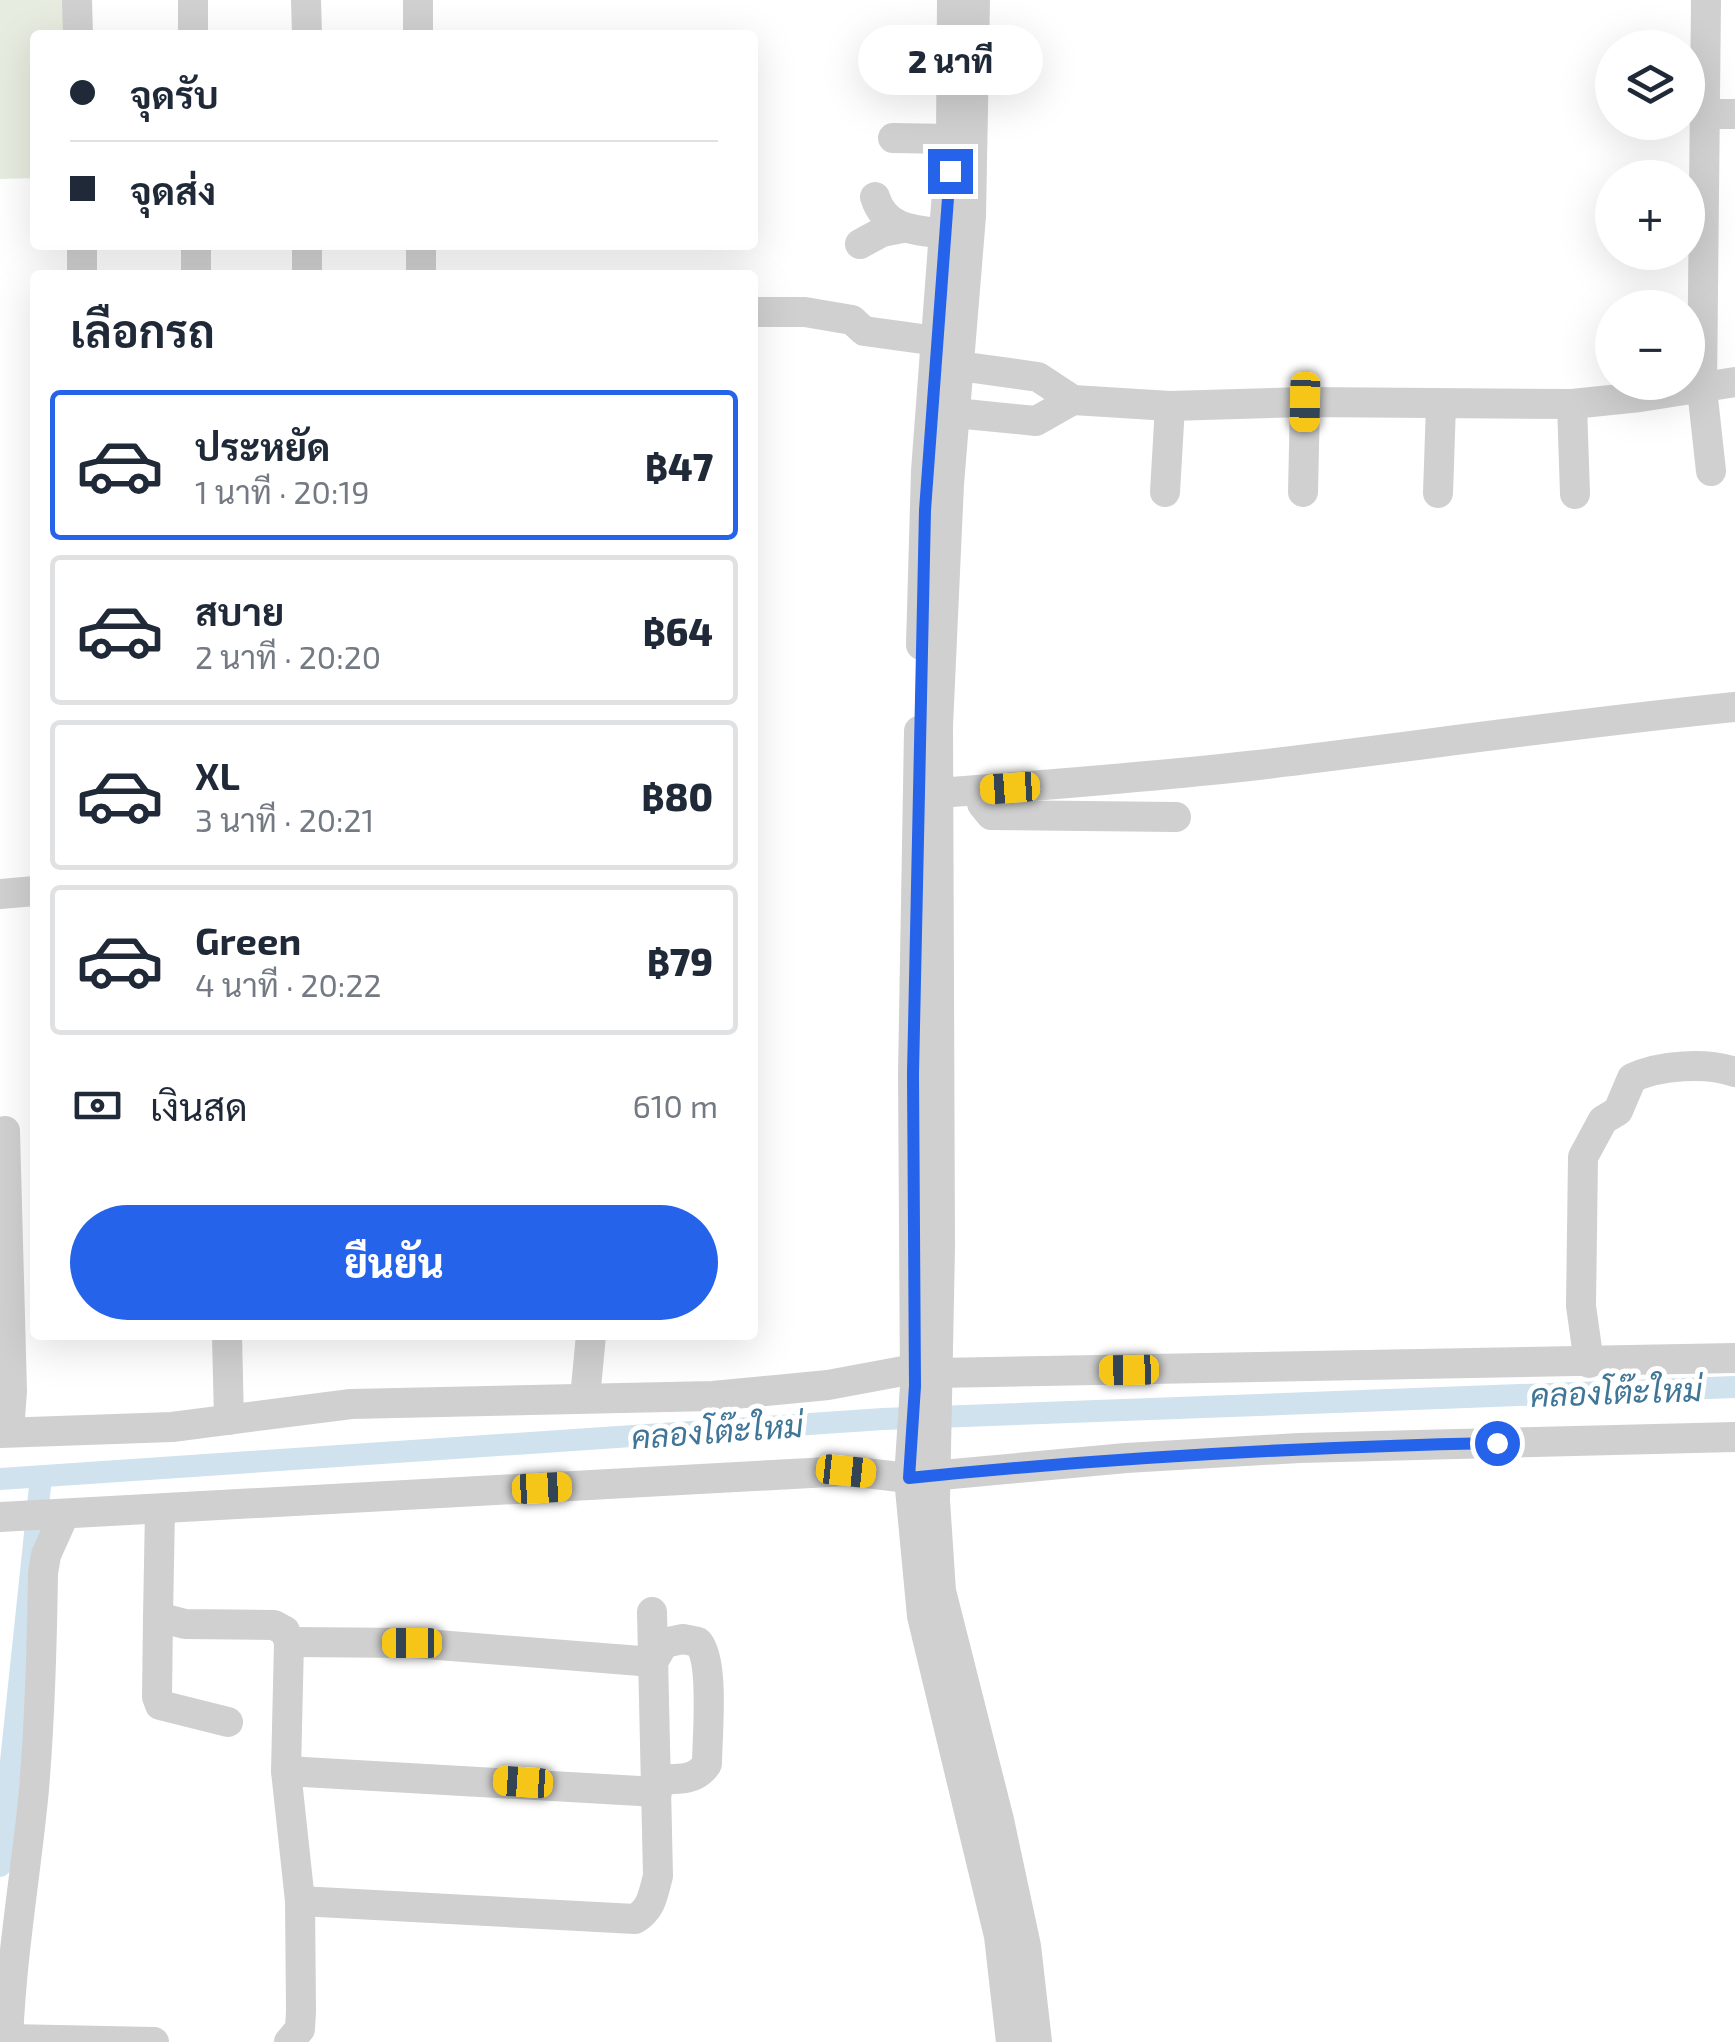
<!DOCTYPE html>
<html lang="th">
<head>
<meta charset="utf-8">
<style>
  body { margin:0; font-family:"Exo 2",Sarabun,sans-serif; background:#f2f2f3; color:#1f2937; height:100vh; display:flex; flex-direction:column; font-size:38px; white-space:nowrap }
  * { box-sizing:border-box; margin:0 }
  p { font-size:32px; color:#747a83 }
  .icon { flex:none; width:55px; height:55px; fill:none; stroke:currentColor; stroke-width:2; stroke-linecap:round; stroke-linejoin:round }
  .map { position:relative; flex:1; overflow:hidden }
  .panel { position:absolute; left:30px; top:270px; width:728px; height:1070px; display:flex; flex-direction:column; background:#fff; border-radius:10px; box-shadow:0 10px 40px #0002 }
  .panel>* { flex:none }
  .banner { position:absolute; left:30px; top:30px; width:728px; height:220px; border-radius:10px; box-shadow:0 10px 40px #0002; display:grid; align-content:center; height:220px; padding:0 40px; background:#fff }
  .buttons { position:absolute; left:1595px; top:30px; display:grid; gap:20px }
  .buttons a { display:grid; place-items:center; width:110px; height:110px; border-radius:50%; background:#fff; box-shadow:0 10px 40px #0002; font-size:50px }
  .end { position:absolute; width:45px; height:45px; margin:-22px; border:12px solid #2563eb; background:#fff; box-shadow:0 0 0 5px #fff }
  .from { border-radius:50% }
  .bubble { position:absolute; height:70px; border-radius:35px; background:#fff; box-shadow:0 10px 40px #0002; font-size:32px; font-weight:800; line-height:70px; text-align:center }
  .car { position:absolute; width:30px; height:60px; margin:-30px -15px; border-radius:12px; box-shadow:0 0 8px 2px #0007; background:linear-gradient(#f5c518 24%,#345 0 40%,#f5c518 0 76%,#345 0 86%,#f5c518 0) }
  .banner b { display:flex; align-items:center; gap:35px; height:95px; font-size:38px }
  .banner b+b { border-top:2px solid #e0e1e3 }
  .banner i { width:25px; height:25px; background:#1f2937 }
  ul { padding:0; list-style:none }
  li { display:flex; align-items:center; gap:30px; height:150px; margin:0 20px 15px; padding:0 20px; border:5px solid #e0e1e3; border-radius:10px }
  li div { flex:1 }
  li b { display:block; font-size:38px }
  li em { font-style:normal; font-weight:800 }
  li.current { border-color:#2563eb }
  li>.icon { width:90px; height:90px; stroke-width:1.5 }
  h2 { padding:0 40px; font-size:45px; line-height:120px }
  .pay { display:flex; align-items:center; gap:25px; height:110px; padding:0 40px; font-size:38px }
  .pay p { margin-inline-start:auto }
  .action { display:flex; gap:20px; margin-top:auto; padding:20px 40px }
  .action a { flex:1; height:115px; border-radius:60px; background:#2563eb; color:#fff; font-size:40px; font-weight:800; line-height:115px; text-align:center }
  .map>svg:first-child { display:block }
</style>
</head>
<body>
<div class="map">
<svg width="1735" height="2042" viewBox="0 0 1735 2042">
  <rect width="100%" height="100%" fill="#fff"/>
  <polygon fill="#e6ecdf" points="0,0 66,0 66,35 35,35 35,178 0,179"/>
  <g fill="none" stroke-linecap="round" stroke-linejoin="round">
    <g stroke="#cfe2ee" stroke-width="22">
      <polyline points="0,1479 883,1419 1735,1387"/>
      <polyline points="0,1866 41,1477"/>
    </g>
    <g stroke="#d0d0d0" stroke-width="30">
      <polyline points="77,0 78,35"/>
      <polyline points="193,0 193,35"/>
      <polyline points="306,0 307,35"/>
      <polyline points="418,0 418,35"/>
      <polyline points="975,0 971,216 949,484 938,726 940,1247 935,1501 941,1591 999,1820 1026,1946 1037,2042"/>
      <polyline points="1706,0 1702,389 1711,471"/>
      <polyline points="1704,114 1735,114"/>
      <polyline points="893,138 951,139"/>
      <path d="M 875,197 C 885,230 915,230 946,234"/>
      <polyline points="860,244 882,232 902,228"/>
      <polyline points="82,245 82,275"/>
      <polyline points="196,245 196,275"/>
      <polyline points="307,245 307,275"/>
      <polyline points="421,245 421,275"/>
      <polyline points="752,312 805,312 852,320 864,331 937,341"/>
      <polyline points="959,366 1038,377 1073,400 1170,406 1305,402 1572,404 1640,397 1735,382"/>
      <polyline points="1572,404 1575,494"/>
      <polyline points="955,413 1036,421 1073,400"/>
      <polyline points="1165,492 1170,406"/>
      <polyline points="1303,492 1305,402"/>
      <polyline points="1438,493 1441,405"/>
      <polyline points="921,645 926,471 951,139 952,0"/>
      <polyline points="919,731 913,1074 915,1386 909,1478 922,1616 999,1936 1011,2042"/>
      <polyline points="980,790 982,804 991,815 1176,817"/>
      <path d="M 939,793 C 1045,785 1152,777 1258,765 C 1417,746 1575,723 1735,707"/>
      <polyline points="0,894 35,891"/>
      <polyline points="5,1131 12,1391 9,1432"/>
      <polyline points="227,1335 229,1420"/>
      <path d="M 1589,1363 L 1581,1306 L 1583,1157 L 1603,1120 L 1618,1111 L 1632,1078 C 1660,1065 1706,1062 1735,1072"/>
      <polyline points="585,1398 591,1335"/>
      <polyline points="0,1433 172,1427 351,1404 713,1396 828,1385 914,1369 937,1373 1735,1358"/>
      <polyline points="160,1509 158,1617 185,1624 274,1625 285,1631 289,1642 286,1771 300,1901 301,2011 300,2029 289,2042"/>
      <polyline points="0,1517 847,1471 909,1478 1126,1458 1299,1448 1735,1437"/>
      <polyline points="158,1617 157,1697 160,1705 228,1722"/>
      <polyline points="289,1642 413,1643 653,1662"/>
      <path d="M 653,1662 L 664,1643 L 683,1639 L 698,1642 C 715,1661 707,1737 707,1764 C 695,1782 676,1779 657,1779"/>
      <polyline points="286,1771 657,1792"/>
      <path d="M 300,1901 L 635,1919 C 652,1909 653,1894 658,1876 L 652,1612"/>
      <polyline points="9,2039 154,2042"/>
      <path d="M 8,2042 C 11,1956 26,1874 34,1789 C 40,1717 42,1645 43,1573 L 46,1555 L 64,1515"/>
    </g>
  </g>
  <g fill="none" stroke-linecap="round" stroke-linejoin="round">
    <path stroke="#2563eb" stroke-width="12" d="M 950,171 L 925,510 L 913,1074 L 915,1386 L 909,1478 C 1105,1458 1300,1447 1497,1443"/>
  </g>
  <g text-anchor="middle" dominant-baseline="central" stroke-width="10" stroke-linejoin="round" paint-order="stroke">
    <g font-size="32" font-style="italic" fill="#3f7597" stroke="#fff">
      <text transform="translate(1616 1391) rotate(-2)">คลองโต๊ะใหม่</text>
      <text transform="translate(717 1430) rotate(-4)">คลองโต๊ะใหม่</text>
    </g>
  </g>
</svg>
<div class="buttons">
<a><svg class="icon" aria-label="layers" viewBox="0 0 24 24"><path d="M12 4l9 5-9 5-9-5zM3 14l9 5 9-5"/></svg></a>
<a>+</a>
<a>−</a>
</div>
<i class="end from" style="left:1497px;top:1443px"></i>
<i class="end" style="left:950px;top:171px"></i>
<div class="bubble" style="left:858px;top:25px;width:185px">2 นาที</div>
<i class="car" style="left:1305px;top:402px;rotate:181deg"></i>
<i class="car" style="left:1010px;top:788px;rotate:266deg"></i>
<i class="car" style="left:1129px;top:1370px;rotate:269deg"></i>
<i class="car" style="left:846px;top:1471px;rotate:96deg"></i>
<i class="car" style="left:542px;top:1488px;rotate:87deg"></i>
<i class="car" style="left:412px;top:1643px;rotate:270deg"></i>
<i class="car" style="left:523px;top:1782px;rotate:274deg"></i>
<div class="banner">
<b><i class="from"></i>จุดรับ</b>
<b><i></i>จุดส่ง</b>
</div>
<section class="panel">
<h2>เลือกรถ</h2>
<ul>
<li class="current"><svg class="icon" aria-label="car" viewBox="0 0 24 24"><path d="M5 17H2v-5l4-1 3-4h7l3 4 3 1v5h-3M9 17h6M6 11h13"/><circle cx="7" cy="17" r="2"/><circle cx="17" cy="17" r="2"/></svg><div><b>ประหยัด</b><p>1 นาที · 20:19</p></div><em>฿47</em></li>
<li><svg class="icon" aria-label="car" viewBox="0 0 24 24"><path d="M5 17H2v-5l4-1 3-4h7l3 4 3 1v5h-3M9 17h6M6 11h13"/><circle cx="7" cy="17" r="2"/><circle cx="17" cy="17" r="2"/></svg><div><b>สบาย</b><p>2 นาที · 20:20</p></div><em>฿64</em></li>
<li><svg class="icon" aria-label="car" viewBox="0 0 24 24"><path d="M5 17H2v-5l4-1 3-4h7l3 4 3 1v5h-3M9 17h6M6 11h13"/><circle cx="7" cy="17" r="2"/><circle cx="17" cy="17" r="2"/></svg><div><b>XL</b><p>3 นาที · 20:21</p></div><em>฿80</em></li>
<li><svg class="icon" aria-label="car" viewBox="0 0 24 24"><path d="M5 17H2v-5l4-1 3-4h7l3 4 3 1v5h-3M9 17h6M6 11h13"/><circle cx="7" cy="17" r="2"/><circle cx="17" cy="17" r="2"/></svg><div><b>Green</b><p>4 นาที · 20:22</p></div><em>฿79</em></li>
</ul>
<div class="pay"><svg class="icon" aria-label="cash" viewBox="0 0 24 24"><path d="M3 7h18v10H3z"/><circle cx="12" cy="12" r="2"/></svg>เงินสด<p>610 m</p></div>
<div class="action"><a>ยืนยัน</a></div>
</section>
</div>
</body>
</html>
